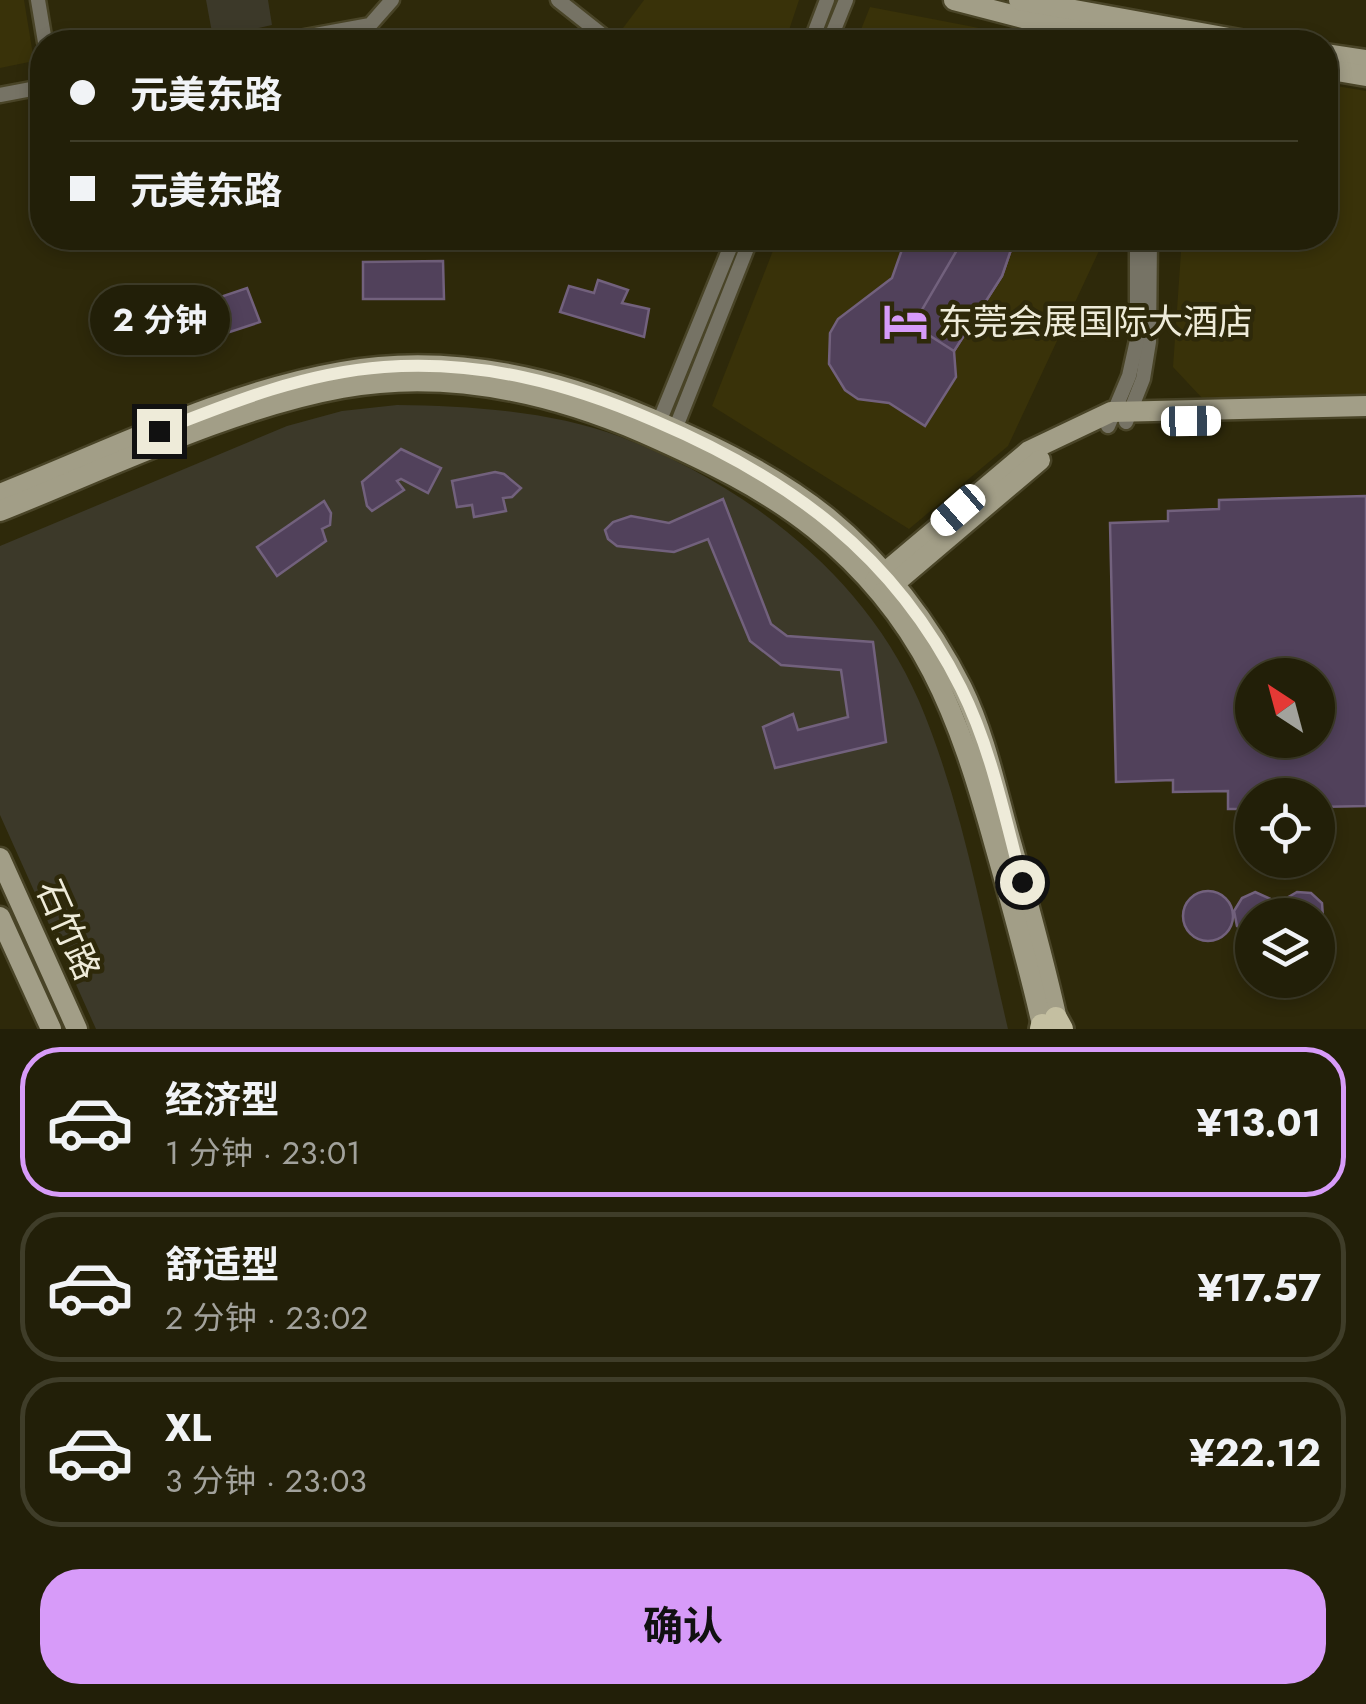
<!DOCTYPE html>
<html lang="zh">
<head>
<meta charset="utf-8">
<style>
  body { margin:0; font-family:Jost,"Noto Sans SC",sans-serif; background:#2a2712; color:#f1f3f6; height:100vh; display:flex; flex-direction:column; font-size:38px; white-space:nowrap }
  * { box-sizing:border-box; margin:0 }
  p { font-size:32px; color:#a2a29c }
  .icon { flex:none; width:55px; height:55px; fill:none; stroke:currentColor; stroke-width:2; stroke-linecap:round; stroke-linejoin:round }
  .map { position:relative; height:1029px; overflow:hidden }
  .sheet { display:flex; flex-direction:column; background:#221f08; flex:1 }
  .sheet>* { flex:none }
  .guide { position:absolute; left:30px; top:30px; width:1308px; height:220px; border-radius:40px; box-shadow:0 5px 15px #0003,0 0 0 2px #3f3d29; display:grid; align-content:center; height:220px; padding:0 40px; background:#221f08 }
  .needle { width:65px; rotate:324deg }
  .tools { position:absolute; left:1235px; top:658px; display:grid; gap:20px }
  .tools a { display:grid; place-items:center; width:100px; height:100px; border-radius:50%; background:#221f08; box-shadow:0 5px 15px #0003,0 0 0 2px #3f3d29; font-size:50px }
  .end { position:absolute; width:45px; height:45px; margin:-22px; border:12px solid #eeebd9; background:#111; box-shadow:0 0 0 5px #111 }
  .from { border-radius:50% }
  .bubble { position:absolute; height:70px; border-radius:35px; background:#221f08; box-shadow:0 5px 15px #0003,0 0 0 2px #3f3d29; font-size:32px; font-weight:700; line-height:70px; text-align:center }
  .car { position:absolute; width:30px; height:60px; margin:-30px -15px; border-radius:12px; box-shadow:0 0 8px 2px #0007; background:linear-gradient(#fff 24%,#345 0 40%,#fff 0 76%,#345 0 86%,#fff 0) }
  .guide b { display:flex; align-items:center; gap:35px; height:95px; font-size:38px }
  .guide b+b { border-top:2px solid #3f3d29 }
  .guide i { width:25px; height:25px; background:#f1f3f6 }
  ul { padding:18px 0 0; list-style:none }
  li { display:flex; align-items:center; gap:30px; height:150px; margin:0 20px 15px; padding:0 20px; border:5px solid #3f3d29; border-radius:40px }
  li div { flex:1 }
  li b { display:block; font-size:38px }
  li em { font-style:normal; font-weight:700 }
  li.current { border-color:#d79bf9 }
  li>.icon { width:90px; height:90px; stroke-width:1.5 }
  .button { display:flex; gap:20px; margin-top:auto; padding:20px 40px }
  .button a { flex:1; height:115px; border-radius:40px; background:#d79bf9; color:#111; font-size:40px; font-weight:700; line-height:115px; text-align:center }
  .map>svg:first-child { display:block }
</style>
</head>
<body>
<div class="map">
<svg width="1366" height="1029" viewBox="0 0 1366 1029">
  <rect width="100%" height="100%" fill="#2e290a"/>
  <g fill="#393209">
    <polygon points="0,0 24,0 34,61 0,68"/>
    <polygon points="644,0 799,0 785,42 632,42 620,32"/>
    <polygon points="870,7 1052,42 856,42"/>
    <polygon points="1325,84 1366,91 1366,396 1202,398 1173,367 1182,238 1325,238"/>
    <polygon points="778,238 1105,238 1008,446 909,529 712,406"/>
  </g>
  <g fill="#3c3929">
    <polygon points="206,0 268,0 272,25 213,38"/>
    <path d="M 397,405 C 471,406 551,411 621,437 C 746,485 865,575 919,701 C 963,805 982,919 1008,1029 L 96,1029 L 0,815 L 0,546 L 287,426 L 342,411 Z"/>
  </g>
  <g fill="#51415b" stroke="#72617d" stroke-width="2.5" fill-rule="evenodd">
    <polygon points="906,238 1015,238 1002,276 954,351 956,377 925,426 889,403 858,399 845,390 829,364 830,333 838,319 892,278"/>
    <polygon points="964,238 1015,238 1002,276 954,351 913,325"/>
    <polygon points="443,261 444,299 363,299 363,262"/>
    <polygon points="598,280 628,290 622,303 649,309 644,337 560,312 569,286 594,293"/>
    <polygon points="247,288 260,322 184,347 173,313"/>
    <polygon points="401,449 441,468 428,493 401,479 397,481 404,490 372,511 367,506 362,482"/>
    <polygon points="495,472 504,474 521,488 512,497 503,498 506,511 474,517 472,505 457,507 452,481"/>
    <path d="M 1366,496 L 1366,806 L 1318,807 L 1318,795 L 1252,795 L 1252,809 L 1228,809 L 1228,791 L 1173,792 L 1173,780 L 1116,782 L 1110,523 L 1168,521 L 1168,511 L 1219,509 L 1219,500 ZM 1252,675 L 1318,675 L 1318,740 L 1252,740 Z"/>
    <polygon points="723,499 771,624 787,636 873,642 886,742 775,768 763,727 793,714 798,730 848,717 841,670 781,665 750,641 708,539 674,552 617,546 608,539 605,530 613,522 631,516 669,523"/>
    <polygon points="324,501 331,513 330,525 322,529 326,541 277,576 257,547"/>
    <circle cx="1208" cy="916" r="25"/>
    <polygon points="1255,892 1275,901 1280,915 1252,915 1252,937 1237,926 1234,911 1242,898"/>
    <polygon points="1297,892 1311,893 1322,903 1323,917 1318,928 1318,915 1281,915 1285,899"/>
  </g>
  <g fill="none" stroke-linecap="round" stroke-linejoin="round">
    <defs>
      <g id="street">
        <polyline points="38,0 45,42"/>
        <polyline points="558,0 611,42"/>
        <polyline points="277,42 370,25 392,0"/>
        <polyline points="811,42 827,0"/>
        <polyline points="829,42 846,0"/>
        <polyline points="0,95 42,87"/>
        <polyline points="1126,422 1143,379 1149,342 1150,238"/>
        <polyline points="1108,426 1129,376 1137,340 1137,238"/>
        <polyline points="657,427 734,238"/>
        <polyline points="672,437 751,238"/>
      </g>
      <g id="secondary">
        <polyline points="954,0 1031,20 1162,42"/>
        <polyline points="1019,0 1251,42"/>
        <polyline points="1325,54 1366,60"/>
        <polyline points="1325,69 1366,76"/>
        <path d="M 0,494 C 109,451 225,392 341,372 C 447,353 552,376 649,418 C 712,445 773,474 827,517 C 882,562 930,624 962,688 C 986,737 997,794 1012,846 C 1029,907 1046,967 1059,1029"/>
        <path d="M 0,511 C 106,469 231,408 342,388 C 446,369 549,392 644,433 C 705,460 764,488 815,529 C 924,617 959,716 995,846 C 1012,906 1029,967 1043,1029"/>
        <polyline points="875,581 1029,451 1111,412 1366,406"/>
        <polyline points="883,593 1040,460"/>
        <polyline points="0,858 77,1029"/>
        <polyline points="0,917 51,1029"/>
      </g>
      <g id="primary">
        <polyline points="1056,1018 1062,1029"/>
        <polyline points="1041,1029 1042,1025"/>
      </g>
    </defs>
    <use href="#street" stroke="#494427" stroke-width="19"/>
    <use href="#secondary" stroke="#494427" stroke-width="25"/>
    <use href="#primary" stroke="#494427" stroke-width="28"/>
    <use href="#street" stroke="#767365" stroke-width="14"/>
    <use href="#secondary" stroke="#a29e87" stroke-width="20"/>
    <use href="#primary" stroke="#c4bfa1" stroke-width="22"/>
  </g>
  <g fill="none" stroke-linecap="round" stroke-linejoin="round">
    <path stroke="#eeebd9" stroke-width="12" d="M 159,431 C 232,402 304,373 384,367 C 480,360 568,383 655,421 C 789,478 894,554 961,688 C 991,748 1005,818 1022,882"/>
  </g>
  <defs>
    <symbol id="hotel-bare" viewBox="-9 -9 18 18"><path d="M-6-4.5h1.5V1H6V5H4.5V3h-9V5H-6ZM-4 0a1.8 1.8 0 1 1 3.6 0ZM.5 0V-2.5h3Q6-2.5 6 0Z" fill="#d79bf9" stroke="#2e290a" stroke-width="2.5" paint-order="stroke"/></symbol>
  </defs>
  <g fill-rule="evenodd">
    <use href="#hotel-bare" x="874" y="290" width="63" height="63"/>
  </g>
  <g text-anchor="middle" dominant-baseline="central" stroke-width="9" stroke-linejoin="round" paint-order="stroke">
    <g font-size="35" fill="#eeebd9" stroke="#2e290a" text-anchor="start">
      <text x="938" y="322">东莞会展国际大酒店</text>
    </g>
    <g font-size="35" fill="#eeebd9" stroke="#2e290a">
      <text transform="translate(68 930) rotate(66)">石竹路</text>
    </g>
  </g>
</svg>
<div class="tools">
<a><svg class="needle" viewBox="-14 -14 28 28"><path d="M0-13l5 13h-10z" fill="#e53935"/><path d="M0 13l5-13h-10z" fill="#a2a29c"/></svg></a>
<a><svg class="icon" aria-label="locate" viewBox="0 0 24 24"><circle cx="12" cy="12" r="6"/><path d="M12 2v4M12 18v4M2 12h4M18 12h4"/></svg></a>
<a><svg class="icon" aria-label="layers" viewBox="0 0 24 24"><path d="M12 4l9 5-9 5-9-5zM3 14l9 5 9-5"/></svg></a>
</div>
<i class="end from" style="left:1022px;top:882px"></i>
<i class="end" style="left:159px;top:431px"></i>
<div class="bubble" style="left:90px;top:285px;width:140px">2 分钟</div>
<i class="car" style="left:1191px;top:421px;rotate:89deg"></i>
<i class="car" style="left:958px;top:510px;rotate:229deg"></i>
<div class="guide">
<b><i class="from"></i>元美东路</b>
<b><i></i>元美东路</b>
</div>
</div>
<section class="sheet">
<ul>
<li class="current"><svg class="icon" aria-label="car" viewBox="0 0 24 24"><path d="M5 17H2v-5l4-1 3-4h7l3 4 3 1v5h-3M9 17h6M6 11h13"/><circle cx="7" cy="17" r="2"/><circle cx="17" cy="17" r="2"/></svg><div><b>经济型</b><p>1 分钟 · 23:01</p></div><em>¥13.01</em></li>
<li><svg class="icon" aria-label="car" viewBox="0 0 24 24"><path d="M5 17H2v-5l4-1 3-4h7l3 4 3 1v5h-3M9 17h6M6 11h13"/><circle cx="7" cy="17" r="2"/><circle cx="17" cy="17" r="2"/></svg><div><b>舒适型</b><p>2 分钟 · 23:02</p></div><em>¥17.57</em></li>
<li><svg class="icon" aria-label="car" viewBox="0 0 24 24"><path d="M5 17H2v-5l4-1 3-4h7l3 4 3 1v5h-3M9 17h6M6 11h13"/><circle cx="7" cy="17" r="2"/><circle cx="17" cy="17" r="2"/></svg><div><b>XL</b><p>3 分钟 · 23:03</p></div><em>¥22.12</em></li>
</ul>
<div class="button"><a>确认</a></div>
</section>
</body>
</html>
